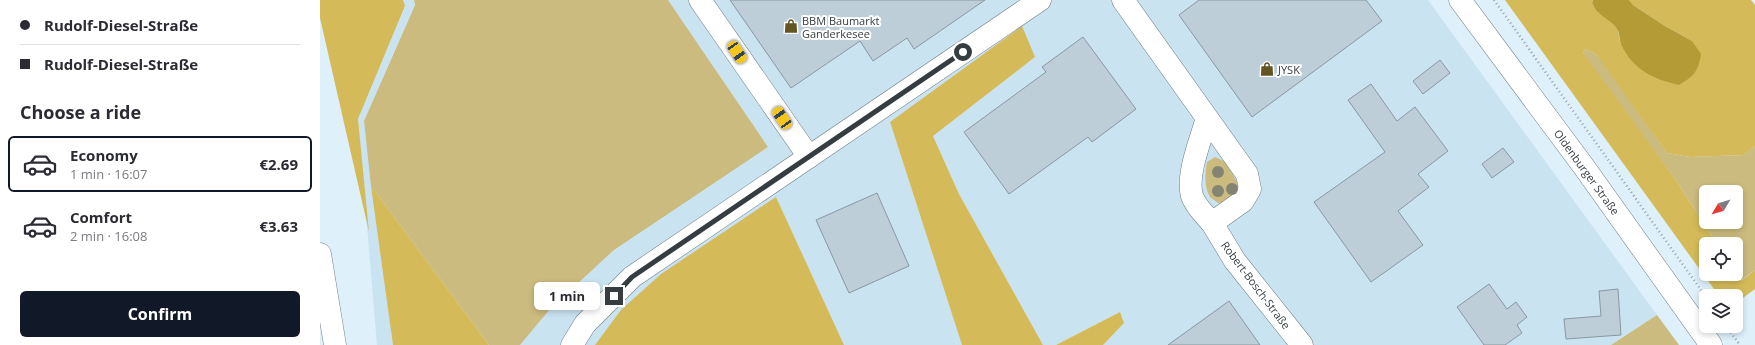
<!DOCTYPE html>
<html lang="en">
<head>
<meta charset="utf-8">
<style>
  body { margin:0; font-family:"Open Sans",sans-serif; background:#f2f2f3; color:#2b2b33; height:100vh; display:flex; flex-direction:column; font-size:15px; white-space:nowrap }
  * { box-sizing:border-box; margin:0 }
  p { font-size:13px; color:#7c7c81 }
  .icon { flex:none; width:22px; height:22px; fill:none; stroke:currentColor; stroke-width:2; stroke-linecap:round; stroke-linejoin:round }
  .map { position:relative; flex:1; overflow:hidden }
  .drawer { display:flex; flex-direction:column; background:#fff; width:320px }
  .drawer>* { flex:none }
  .hud { display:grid; align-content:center; height:88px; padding:0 20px; background:#fff }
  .needle { width:26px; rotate:232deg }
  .tools { position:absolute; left:1379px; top:185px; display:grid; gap:8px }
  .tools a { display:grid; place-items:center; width:44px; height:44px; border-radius:6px; background:#fff; box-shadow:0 2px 6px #0003; font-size:20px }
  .end { position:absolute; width:18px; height:18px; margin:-9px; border:5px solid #363d41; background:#fff; box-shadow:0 0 0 2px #fff }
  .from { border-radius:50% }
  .bubble { position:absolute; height:28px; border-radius:6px; background:#fff; box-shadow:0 2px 6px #0003; font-size:13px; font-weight:700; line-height:28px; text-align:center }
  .car { position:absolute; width:12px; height:24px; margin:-12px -6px; border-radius:5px; box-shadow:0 0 3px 1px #0007; background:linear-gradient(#f5c518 24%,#345 0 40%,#f5c518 0 76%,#345 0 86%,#f5c518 0) }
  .hud b { display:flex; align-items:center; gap:14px; height:38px; font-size:15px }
  .hud b+b { border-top:1px solid #e1e1e2 }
  .hud i { width:10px; height:10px; background:#2b2b33 }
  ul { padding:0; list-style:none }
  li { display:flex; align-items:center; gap:12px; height:56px; margin:0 8px 6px; padding:0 12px; border:2px solid transparent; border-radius:6px }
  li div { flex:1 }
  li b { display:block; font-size:15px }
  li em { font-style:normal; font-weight:700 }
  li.current { border-color:#111827 }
  li>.icon { width:36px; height:36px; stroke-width:1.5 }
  h2 { padding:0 20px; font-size:18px; line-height:48px }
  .primary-button { display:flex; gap:8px; margin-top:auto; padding:8px 20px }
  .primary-button a { flex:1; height:46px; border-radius:6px; background:#111827; color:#fff; font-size:16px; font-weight:700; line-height:46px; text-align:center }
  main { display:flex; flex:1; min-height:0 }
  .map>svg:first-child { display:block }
</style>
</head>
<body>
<main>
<section class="drawer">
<div class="hud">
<b><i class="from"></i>Rudolf-Diesel-Straße</b>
<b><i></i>Rudolf-Diesel-Straße</b>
</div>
<h2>Choose a ride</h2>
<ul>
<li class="current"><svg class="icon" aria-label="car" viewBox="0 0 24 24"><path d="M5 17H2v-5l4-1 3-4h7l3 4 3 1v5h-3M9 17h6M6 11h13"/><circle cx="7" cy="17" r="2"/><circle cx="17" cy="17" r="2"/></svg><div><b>Economy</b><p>1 min · 16:07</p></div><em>€2.69</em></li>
<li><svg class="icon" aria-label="car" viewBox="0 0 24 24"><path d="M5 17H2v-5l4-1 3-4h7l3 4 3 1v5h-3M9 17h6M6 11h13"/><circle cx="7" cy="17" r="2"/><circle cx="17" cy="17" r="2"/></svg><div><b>Comfort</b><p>2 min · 16:08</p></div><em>€3.63</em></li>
</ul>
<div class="primary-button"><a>Confirm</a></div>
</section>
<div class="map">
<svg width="1435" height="345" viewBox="0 0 1435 345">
  <rect width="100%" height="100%" fill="#def0fa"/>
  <g fill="#cae3f0">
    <polygon points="83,0 94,0 95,4 44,121 73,345 57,345 38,119 85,7"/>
    <polygon points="348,0 1108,0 1337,315 1291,345 783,345 804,323 800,312 736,345 723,345 639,194 613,136 715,57 570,122 642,345 524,345 456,197 275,345 200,345 230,309 294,250 448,147"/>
  </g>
  <g fill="#cbbb7e" fill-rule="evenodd">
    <polygon points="94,0 348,0 448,147 294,250 230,309 200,345 169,345 51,186 44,121 95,5"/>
    <path d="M 1266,49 L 1277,55 L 1284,63 L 1347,153 L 1370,157 L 1424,155 L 1435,146 L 1435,270 L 1420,281 L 1416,274 L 1416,244 L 1397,244 L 1353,176 L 1267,61 L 1263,53 ZM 1386,192 L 1416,192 L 1416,222 L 1386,222 Z"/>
    <path d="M 895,157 L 906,162 L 919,186 C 914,197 910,203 898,203 C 896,201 892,199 890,197 C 884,188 885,172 887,162 Z"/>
    <polygon points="1337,315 1359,345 1291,345"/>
  </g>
  <g fill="#d4ba58">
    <polygon points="0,0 83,0 85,6 38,119 49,232 0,18"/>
    <polygon points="1185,0 1273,0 1272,3 1279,13 1289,19 1298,30 1300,42 1314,63 1372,41 1345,26 1313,5 1309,0 1431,0 1435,5 1435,146 1424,155 1370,157 1347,153 1277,55 1266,49 1263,53 1353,176 1397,244 1386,244 1386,274 1416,274 1421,281 1435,270 1435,289 1416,303 1416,296 1399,296"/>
    <polygon points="702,26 715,57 613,136 639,194 723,345 642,345 570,122"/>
    <polygon points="51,186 169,345 73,345"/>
    <polygon points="456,197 524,345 275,345 301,310 341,274"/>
    <polygon points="800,312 804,323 783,345 736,345"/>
  </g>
  <path fill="#b49b35" d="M 1273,0 L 1309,0 L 1313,5 L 1345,26 L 1372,41 L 1381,54 C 1378,72 1374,76 1359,85 C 1333,79 1313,70 1301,44 C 1299,39 1300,33 1297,29 C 1292,21 1285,19 1279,13 C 1276,11 1274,6 1272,3 Z"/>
  <g fill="#bdced8" stroke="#8898a1">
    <polygon points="410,0 665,0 594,49 587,38 553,61 540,41 471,88"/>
    <polygon points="879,0 1046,0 1062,21 932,117 859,15"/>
    <polygon points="763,37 816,109 772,142 768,137 689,194 644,132 726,72 722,67"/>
    <polygon points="1120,60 1130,73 1103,94 1093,81"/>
    <polygon points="1051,84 1077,121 1095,107 1128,151 1098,174 1109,187 1078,211 1103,245 1051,282 994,202 1065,152 1028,100"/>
    <polygon points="1183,148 1194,162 1172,178 1162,164"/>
    <polygon points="557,193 589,266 529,293 496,220"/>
    <polygon points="1169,284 1187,309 1196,302 1207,317 1197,325 1202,333 1185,345 1164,345 1137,307"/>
    <polygon points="1298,289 1301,335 1246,339 1244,319 1281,316 1279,291"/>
    <polygon points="909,301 940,345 848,345"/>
  </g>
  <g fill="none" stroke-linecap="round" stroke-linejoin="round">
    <defs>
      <g id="minor">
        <polyline points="380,0 489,157"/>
        <path d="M 803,0 L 927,174 L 930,189 L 923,201 L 892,223 C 885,215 876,207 872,196 C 866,175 881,139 887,118"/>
        <polyline points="892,223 915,261 982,345"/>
        <polyline points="252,345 265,324 312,277 720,0"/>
      </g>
      <polyline id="major" points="1140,0 1264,167 1391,345"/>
      <polyline id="highway" points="0,254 15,345"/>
    </defs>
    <use href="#minor" stroke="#6f7e87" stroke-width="23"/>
    <use href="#major" stroke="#6f7e87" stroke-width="23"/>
    <use href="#highway" stroke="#6f7e87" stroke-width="23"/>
    <g stroke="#95a2a9" stroke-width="2.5" stroke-dasharray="1 3" stroke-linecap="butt">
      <polyline points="1174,0 1386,297"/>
      <polyline points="1406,326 1420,345"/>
    </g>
    <use href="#minor" stroke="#fff" stroke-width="22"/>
    <use href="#major" stroke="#fff" stroke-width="22"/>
    <use href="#highway" stroke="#fff" stroke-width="22"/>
  </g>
  <g fill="#838572">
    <circle cx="898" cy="172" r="6"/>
    <circle cx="912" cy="189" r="6"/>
    <circle cx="898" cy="191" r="6"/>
  </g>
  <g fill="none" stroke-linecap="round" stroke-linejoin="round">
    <polyline stroke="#363d41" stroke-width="5" points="294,296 312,277 643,52"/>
  </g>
  <defs>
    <symbol id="shop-bare" viewBox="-9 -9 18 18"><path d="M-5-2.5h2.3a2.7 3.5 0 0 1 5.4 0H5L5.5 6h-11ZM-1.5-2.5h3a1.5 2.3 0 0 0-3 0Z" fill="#625522" stroke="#fff" stroke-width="2.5" paint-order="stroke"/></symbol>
  </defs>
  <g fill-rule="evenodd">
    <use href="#shop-bare" x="461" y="16" width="20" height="20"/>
    <use href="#shop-bare" x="937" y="59" width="20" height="20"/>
  </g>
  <g text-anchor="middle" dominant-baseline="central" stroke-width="4" stroke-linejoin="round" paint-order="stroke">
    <g font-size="11" fill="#363d41" stroke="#fff" text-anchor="start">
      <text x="482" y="20">BBM Baumarkt<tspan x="482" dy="13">Ganderkesee</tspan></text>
      <text x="958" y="69">JYSK</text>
    </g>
    <g font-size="11" fill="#363d41" stroke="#fff">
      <text transform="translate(1267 172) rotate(54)">Oldenburger Straße</text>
      <text transform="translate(936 285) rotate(53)">Robert-Bosch-Straße</text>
    </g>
  </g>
</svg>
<div class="tools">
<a><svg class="needle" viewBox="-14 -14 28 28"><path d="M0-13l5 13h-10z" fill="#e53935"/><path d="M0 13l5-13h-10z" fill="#7c7c81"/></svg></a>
<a><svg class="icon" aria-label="locate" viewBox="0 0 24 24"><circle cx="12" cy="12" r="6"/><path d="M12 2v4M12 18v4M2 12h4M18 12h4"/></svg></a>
<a><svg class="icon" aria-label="layers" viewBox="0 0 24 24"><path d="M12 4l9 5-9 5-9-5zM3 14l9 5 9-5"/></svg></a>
</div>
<i class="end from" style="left:643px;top:52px"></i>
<i class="end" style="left:294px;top:296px"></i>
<div class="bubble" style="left:214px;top:282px;width:66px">1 min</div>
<i class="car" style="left:417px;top:52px;rotate:146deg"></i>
<i class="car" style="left:462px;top:118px;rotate:326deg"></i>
</div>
</main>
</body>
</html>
